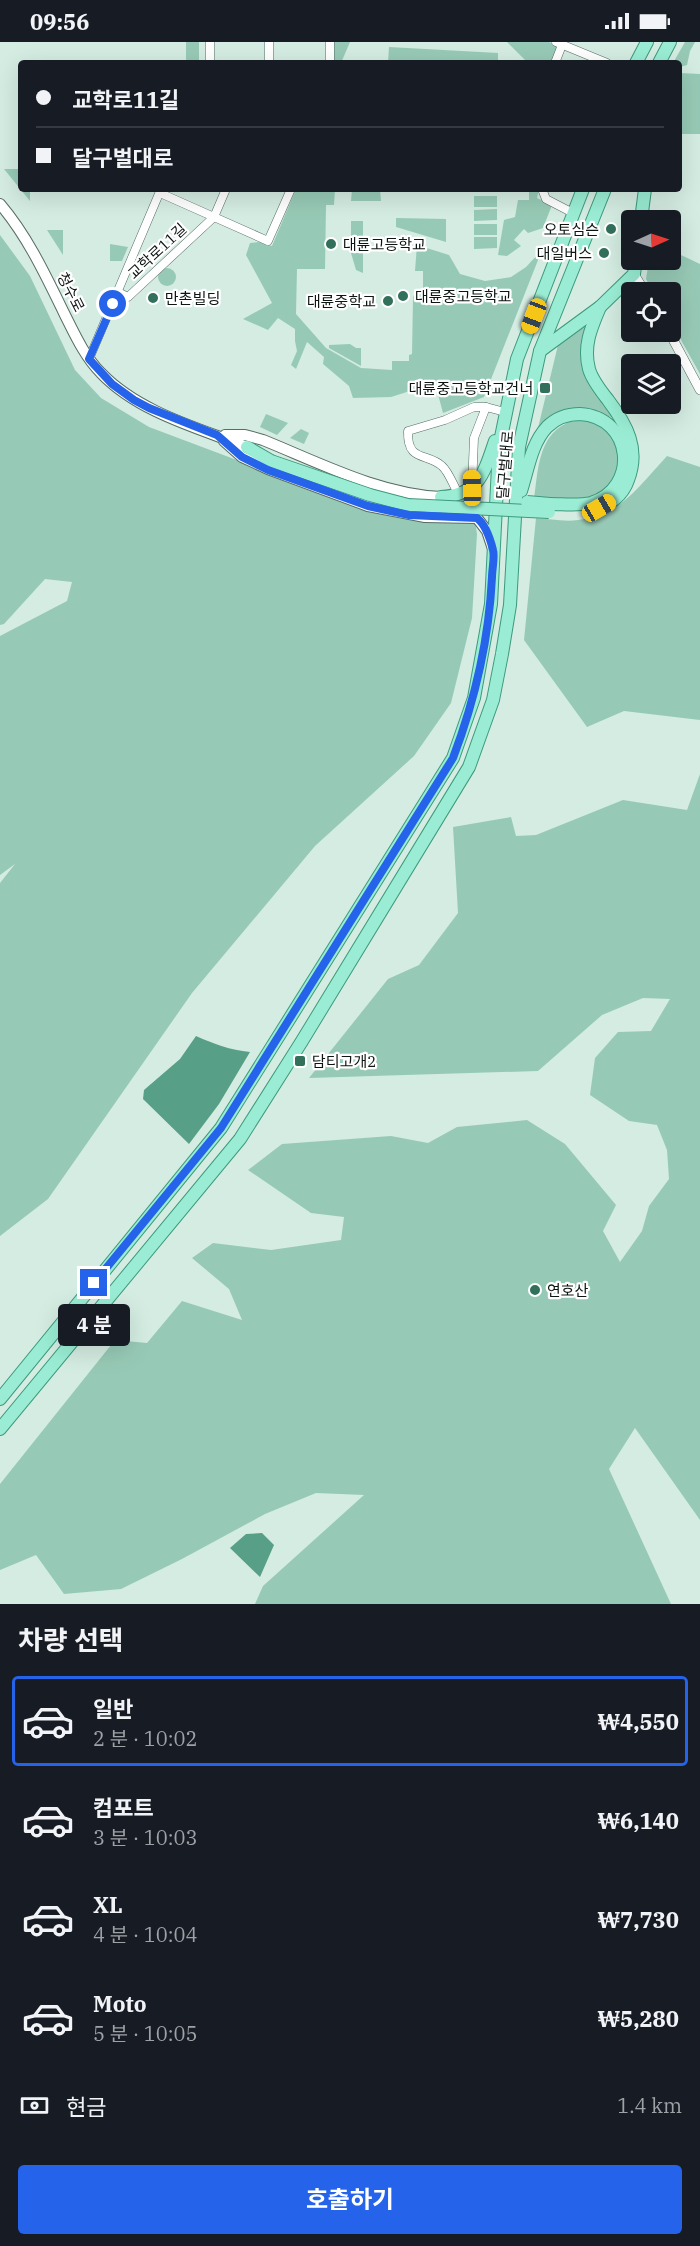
<!DOCTYPE html>
<html lang="ko">
<head>
<meta charset="utf-8">
<style>
  body { margin:0; font-family:"IBM Plex Serif","Noto Sans KR",serif; background:#20242c; color:#f1f3f6; height:100vh; display:flex; flex-direction:column; font-size:22px; white-space:nowrap }
  * { box-sizing:border-box; margin:0 }
  p { font-size:20px; color:#9ea1a6 }
  .icon { flex:none; width:33px; height:33px; fill:none; stroke:currentColor; stroke-width:2; stroke-linecap:round; stroke-linejoin:round }
  .map { position:relative; height:1562px; overflow:hidden }
  .side { display:flex; flex-direction:column; background:#171b24; flex:1 }
  .side>* { flex:none }
  .banner { position:absolute; left:18px; top:18px; width:664px; height:132px; border-radius:6px; box-shadow:0 6px 24px #0002; display:grid; align-content:center; height:132px; padding:0 18px; background:#171b24 }
  .needle { width:39px; rotate:87deg }
  .tools { position:absolute; left:621px; top:168px; display:grid; gap:12px }
  .tools a { display:grid; place-items:center; width:60px; height:60px; border-radius:6px; background:#171b24; box-shadow:0 6px 24px #0002; font-size:30px }
  .end { position:absolute; width:27px; height:27px; margin:-14px; border:8px solid #2563eb; background:#fff; box-shadow:0 0 0 3px #fff }
  .from { border-radius:50% }
  .bubble { position:absolute; height:42px; border-radius:6px; background:#171b24; box-shadow:0 6px 24px #0002; font-size:20px; font-weight:700; line-height:42px; text-align:center }
  .car { position:absolute; width:18px; height:36px; margin:-18px -9px; border-radius:8px; box-shadow:0 0 4px 2px #0007; background:linear-gradient(#f5c518 24%,#345 0 40%,#f5c518 0 76%,#345 0 86%,#f5c518 0) }
  .banner b { display:flex; align-items:center; gap:21px; height:57px; font-size:22px }
  .banner b+b { border-top:2px solid #363941 }
  .banner i { width:15px; height:15px; background:#f1f3f6 }
  ul { padding:0; list-style:none }
  li { display:flex; align-items:center; gap:18px; height:90px; margin:0 12px 9px; padding:0 6px; border:3px solid transparent; border-radius:6px }
  li div { flex:1 }
  li b { display:block; font-size:22px }
  li em { font-style:normal; font-weight:700 }
  li.current { border-color:#2563eb }
  li>.icon { width:54px; height:54px; stroke-width:1.5 }
  h2 { padding:0 18px; font-size:27px; line-height:72px }
  .pay { display:flex; align-items:center; gap:15px; height:66px; padding:0 18px; font-size:22px }
  .pay p { margin-inline-start:auto }
  .cta { display:flex; gap:12px; margin-top:auto; padding:12px 18px }
  .cta a { flex:1; height:69px; border-radius:6px; background:#2563eb; color:#fff; font-size:24px; font-weight:700; line-height:69px; text-align:center }
  .status { display:flex; justify-content:space-between; align-items:center; height:42px; padding:0 30px; background:#171b24; direction:ltr }
  .status svg { height:16px; fill:currentColor }
  .map>svg:first-child { display:block }
</style>
</head>
<body>
<div class="status"><b>09:56</b><svg viewBox="0 0 49 12"><path d="M0 12V9h3v3zM5 12V6h3v6zM10 12V3h3v9zM15 12V0h3v12zM26 1h20v11H26zM47 4h2v5h-2z"/></svg></div>
<div class="map">
<svg width="700" height="1562" viewBox="0 0 700 1562">
  <rect width="100%" height="100%" fill="#d4ece2"/>
  <g fill="#97cab6">
    <rect x="186" y="0" width="13" height="21"/>
    <polygon points="333,0 350,0 341,21 333,21"/>
    <polygon points="507,0 549,0 556,3 558,9 553,21 526,21 525,18"/>
    <polygon points="685,0 695,0 690,9 687,23 680,25 680,21 673,21"/>
    <polygon points="389,5 498,11 498,21 388,21"/>
    <polygon points="680,31 700,32 700,92 680,92"/>
    <polygon points="4,127 21,127 21,147 30,147 30,159"/>
    <polygon points="296,147 335,147 334,163 326,163 325,227 297,227 296,272 326,306 361,326 392,328 392,319 409,319 409,313 412,312 413,255 416,249 423,248 423,229 415,229 417,203 449,213 460,232 485,239 511,235 526,225 542,208 484,355 443,371 435,341 391,355 353,356 349,344 323,322 324,315 307,300 296,327 291,323 297,309 295,299 295,287 278,276 268,288 243,277 272,261 246,213 250,201 260,200 272,204"/>
    <polygon points="352,147 380,147 381,159 351,159"/>
    <polygon points="529,147 539,147 537,156 552,163 543,186 528,191 524,187 514,198 521,204 507,214 498,213 504,178 515,175 518,158 529,158"/>
    <rect x="474" y="154" width="23" height="11"/>
    <polygon points="497,167 497,178 474,179 474,168"/>
    <polygon points="396,176 446,177 446,200 396,185"/>
    <polygon points="351,179 363,179 363,231 356,228 351,211"/>
    <rect x="474" y="182" width="23" height="11"/>
    <polygon points="47,188 63,188 63,213"/>
    <polygon points="0,193 30,234 75,328 101,356 149,385 381,472 419,479 475,479 477,492 472,576 451,661 414,714 315,804 192,951 48,1157 0,1194 0,841 15,822 0,833 0,594 67,559 72,540 45,537 4,582 0,583"/>
    <polygon points="474,195 497,195 497,206 474,207"/>
    <polygon points="671,201 681,213 700,222 700,332 671,280 670,250 653,250 646,237 649,218 670,218"/>
    <polygon points="110,202 128,205 122,219 110,219"/>
    <circle cx="167" cy="235" r="9"/>
    <path d="M 589,281 L 582,301 L 616,377 C 576,360 574,366 539,389 L 538,386 L 558,303 Z"/>
    <polygon points="350,302 356,306 361,306 361,324 329,306 329,303"/>
    <polygon points="266,372 288,381 277,393 260,385"/>
    <path d="M 591,378 C 597,382 607,385 611,390 C 628,410 621,441 598,453 C 579,463 555,458 534,457 C 538,429 538,394 567,381 C 574,378 584,379 591,378 Z"/>
    <polygon points="301,387 309,391 304,402 290,396"/>
    <path d="M 667,414 L 700,425 L 700,678 L 624,669 L 587,685 L 524,598 L 536,476 C 549,477 565,480 578,478 C 620,474 640,443 667,414 Z"/>
    <polygon points="700,732 700,1478 635,1386 609,1427 671,1562 255,1562 263,1544 364,1453 316,1451 265,1472 182,1517 121,1547 64,1552 36,1513 0,1528 0,1442 115,1298 147,1301 182,1259 242,1278 229,1247 192,1216 213,1201 271,1208 341,1198 344,1175 311,1171 248,1128 282,1102 391,1094 428,1101 457,1085 527,1078 565,1102 616,1163 603,1189 620,1220 642,1189 649,1164 669,1137 667,1108 657,1083 629,1079 590,1053 595,1016 618,990 651,989 670,957 643,956 602,973 538,1029 309,1036 388,937 419,923 458,871 453,785 511,775 516,794 536,793 623,758 687,768"/>
  </g>
  <g fill="#57a087">
    <path d="M 196,994 C 214,1002 230,1008 250,1010 L 219,1062 L 189,1102 L 143,1057 L 144,1048 L 180,1017 Z"/>
    <polygon points="262,1491 274,1503 260,1535 230,1506 246,1492"/>
  </g>
  <g fill="none" stroke-linecap="round" stroke-linejoin="round">
    <defs>
      <g id="minor">
        <polyline points="556,0 607,21"/>
        <polyline points="210,21 210,0"/>
        <polyline points="269,21 269,0"/>
        <polyline points="330,21 330,0"/>
        <polyline points="555,21 562,3"/>
        <polyline points="542,147 546,157 573,171"/>
        <polyline points="160,151 268,199 291,147"/>
        <polyline points="118,250 128,255 214,175 226,147"/>
        <polyline points="89,317 161,147"/>
        <polyline points="472,445 474,396 486,365"/>
        <path d="M 459,453 C 454,445 449,430 442,424 C 427,410 407,421 408,389 L 445,378 L 474,365 L 486,365 L 505,370"/>
      </g>
      <g id="tertiary">
        <polyline points="634,232 645,250"/>
        <polyline points="669,290 700,348"/>
      </g>
      <g id="secondary">
        <path d="M 0,162 C 28,195 46,234 65,273 C 75,293 85,315 101,331 C 138,370 198,386 247,405"/>
        <path d="M 225,393 L 245,393 L 263,398 C 320,421 379,452 441,455"/>
        <polyline points="224,399 242,415 268,427 368,464 425,475 477,476 487,489 493,507"/>
      </g>
      <g id="primary">
        <polyline points="636,21 647,0"/>
        <polyline points="659,21 670,0"/>
        <polyline points="641,178 645,147"/>
        <polyline points="540,309 600,265 634,232 636,218"/>
        <polyline points="247,405 271,419"/>
        <path d="M 521,449 C 528,428 531,402 547,385 C 556,376 567,372 580,372 C 633,375 640,446 591,461 C 578,464 563,462 550,462"/>
        <path d="M 441,455 C 479,453 484,431 495,399"/>
        <path d="M 595,467 C 610,463 623,453 628,438 C 640,407 627,383 608,358 C 601,349 592,338 589,327 C 583,304 591,286 600,265"/>
        <polyline points="0,1357 221,1086 453,716 474,656 491,562 499,405 517,317 583,147"/>
        <polyline points="0,1387 240,1097 302,999 469,725 493,658 502,612 510,563 519,405 540,309 605,147"/>
      </g>
    </defs>
    <use href="#minor" stroke="#576c63" stroke-width="9"/>
    <use href="#tertiary" stroke="#576c63" stroke-width="10"/>
    <use href="#secondary" stroke="#576c63" stroke-width="12"/>
    <use href="#primary" stroke="#3d9a7d" stroke-width="14"/>
    <use href="#minor" stroke="#fff" stroke-width="8"/>
    <use href="#tertiary" stroke="#fff" stroke-width="9"/>
    <use href="#secondary" stroke="#fff" stroke-width="10"/>
    <use href="#primary" stroke="#9aedd4" stroke-width="12"/>
    <defs>
      <g id="primary-bridge">
        <polyline points="271,419 370,453 408,463 549,470"/>
        <polyline points="527,460 550,462"/>
      </g>
    </defs>
    <use href="#primary-bridge" stroke="#3d9a7d" stroke-width="14" stroke-linecap="butt"/>
    <use href="#primary-bridge" stroke="#9aedd4" stroke-width="12"/>
  </g>
  <g fill="none" stroke-linecap="round" stroke-linejoin="round">
    <path stroke="#2563eb" stroke-width="8" d="M 94,1241 L 221,1086 L 453,716 C 475,658 489,597 492,535 C 492,527 495,515 493,508 C 490,496 486,483 477,476 L 409,473 L 368,464 L 268,428 L 242,415 L 217,393 L 149,366 L 134,358 L 112,342 L 89,317 L 113,262"/>
  </g>
  <g fill="#32705c" stroke="#fff" stroke-width="2">
    <circle cx="611" cy="187" r="6"/>
    <circle cx="331" cy="202" r="6"/>
    <circle cx="604" cy="211" r="6"/>
    <circle cx="403" cy="254" r="6"/>
    <circle cx="153" cy="256" r="6"/>
    <circle cx="388" cy="259" r="6"/>
    <rect x="539" y="340" width="12" height="12" rx="3"/>
    <rect x="294" y="1013" width="12" height="12" rx="3"/>
    <circle cx="535" cy="1248" r="6"/>
  </g>
  <g text-anchor="middle" dominant-baseline="central" stroke-width="4.5" stroke-linejoin="round" paint-order="stroke">
    <g font-size="15" fill="#0d1512" stroke="#fff" text-anchor="start">
      <text x="599" y="187" text-anchor="end">오토심슨</text>
      <text x="343" y="202">대륜고등학교</text>
      <text x="592" y="211" text-anchor="end">대일버스</text>
      <text x="415" y="254">대륜중고등학교</text>
      <text x="165" y="256">만촌빌딩</text>
      <text x="376" y="259" text-anchor="end">대륜중학교</text>
      <text x="533" y="346" text-anchor="end">대륜중고등학교건너</text>
      <text x="312" y="1019">담티고개2</text>
      <text x="547" y="1248">연호산</text>
    </g>
    <g font-size="15" fill="#0d1512" stroke="#fff">
      <text transform="translate(157 209) rotate(-43)">교학로11길</text>
      <text transform="translate(71 250) rotate(63)">청수로</text>
      <text transform="translate(505 423) rotate(-85)">달구벌대로</text>
    </g>
  </g>
</svg>
<div class="tools">
<a><svg class="needle" viewBox="-14 -14 28 28"><path d="M0-13l5 13h-10z" fill="#e53935"/><path d="M0 13l5-13h-10z" fill="#9ea1a6"/></svg></a>
<a><svg class="icon" aria-label="locate" viewBox="0 0 24 24"><circle cx="12" cy="12" r="6"/><path d="M12 2v4M12 18v4M2 12h4M18 12h4"/></svg></a>
<a><svg class="icon" aria-label="layers" viewBox="0 0 24 24"><path d="M12 4l9 5-9 5-9-5zM3 14l9 5 9-5"/></svg></a>
</div>
<i class="end from" style="left:113px;top:262px"></i>
<i class="end" style="left:94px;top:1241px"></i>
<div class="bubble" style="left:58px;top:1262px;width:72px">4 분</div>
<i class="car" style="left:534px;top:274px;rotate:201deg"></i>
<i class="car" style="left:472px;top:446px;rotate:359deg"></i>
<i class="car" style="left:599px;top:466px;rotate:60deg"></i>
<div class="banner">
<b><i class="from"></i>교학로11길</b>
<b><i></i>달구벌대로</b>
</div>
</div>
<section class="side">
<h2>차량 선택</h2>
<ul>
<li class="current"><svg class="icon" aria-label="car" viewBox="0 0 24 24"><path d="M5 17H2v-5l4-1 3-4h7l3 4 3 1v5h-3M9 17h6M6 11h13"/><circle cx="7" cy="17" r="2"/><circle cx="17" cy="17" r="2"/></svg><div><b>일반</b><p>2 분 · 10:02</p></div><em>₩4,550</em></li>
<li><svg class="icon" aria-label="car" viewBox="0 0 24 24"><path d="M5 17H2v-5l4-1 3-4h7l3 4 3 1v5h-3M9 17h6M6 11h13"/><circle cx="7" cy="17" r="2"/><circle cx="17" cy="17" r="2"/></svg><div><b>컴포트</b><p>3 분 · 10:03</p></div><em>₩6,140</em></li>
<li><svg class="icon" aria-label="car" viewBox="0 0 24 24"><path d="M5 17H2v-5l4-1 3-4h7l3 4 3 1v5h-3M9 17h6M6 11h13"/><circle cx="7" cy="17" r="2"/><circle cx="17" cy="17" r="2"/></svg><div><b>XL</b><p>4 분 · 10:04</p></div><em>₩7,730</em></li>
<li><svg class="icon" aria-label="car" viewBox="0 0 24 24"><path d="M5 17H2v-5l4-1 3-4h7l3 4 3 1v5h-3M9 17h6M6 11h13"/><circle cx="7" cy="17" r="2"/><circle cx="17" cy="17" r="2"/></svg><div><b>Moto</b><p>5 분 · 10:05</p></div><em>₩5,280</em></li>
</ul>
<div class="pay"><svg class="icon" aria-label="cash" viewBox="0 0 24 24"><path d="M3 7h18v10H3z"/><circle cx="12" cy="12" r="2"/></svg>현금<p>1.4 km</p></div>
<div class="cta"><a>호출하기</a></div>
</section>
</body>
</html>
